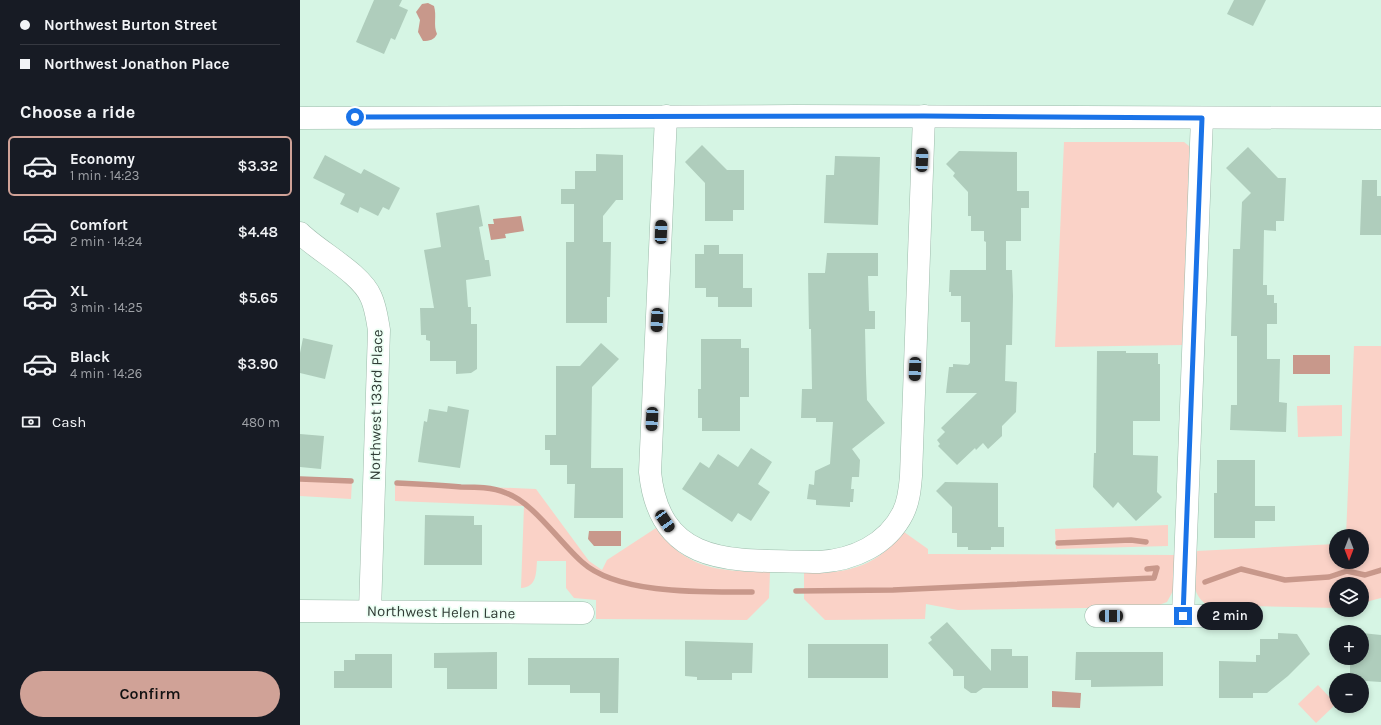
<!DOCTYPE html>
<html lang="en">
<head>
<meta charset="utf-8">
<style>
  body { margin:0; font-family:Karla,sans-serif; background:#20242c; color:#f1f3f6; height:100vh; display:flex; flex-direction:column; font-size:15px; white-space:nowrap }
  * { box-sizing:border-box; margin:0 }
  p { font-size:13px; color:#9ea1a6 }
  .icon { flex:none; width:22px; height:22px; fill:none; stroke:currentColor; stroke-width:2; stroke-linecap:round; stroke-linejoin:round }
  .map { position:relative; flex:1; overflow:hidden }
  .drawer { display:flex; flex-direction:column; background:#171b24; width:300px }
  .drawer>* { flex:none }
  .hud { display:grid; align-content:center; height:88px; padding:0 20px; background:#171b24 }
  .needle { width:26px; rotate:180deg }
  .fabs { position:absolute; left:1029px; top:529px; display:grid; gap:8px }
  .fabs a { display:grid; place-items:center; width:40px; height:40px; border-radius:50%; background:#171b24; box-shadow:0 2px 6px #0003; font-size:20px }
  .end { position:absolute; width:18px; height:18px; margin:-9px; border:5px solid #1a73e8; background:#fff; box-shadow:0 0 0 2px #fff }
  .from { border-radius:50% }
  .bubble { position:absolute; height:28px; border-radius:14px; background:#171b24; box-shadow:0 2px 6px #0003; font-size:13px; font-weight:600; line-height:28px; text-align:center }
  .car { position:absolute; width:12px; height:24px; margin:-12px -6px; border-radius:5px; box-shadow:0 0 3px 1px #0007; background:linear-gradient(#222 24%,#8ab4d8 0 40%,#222 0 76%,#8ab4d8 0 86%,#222 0) }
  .hud b { display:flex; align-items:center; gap:14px; height:38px; font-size:15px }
  .hud b+b { border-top:1px solid #363941 }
  .hud i { width:10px; height:10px; background:#f1f3f6 }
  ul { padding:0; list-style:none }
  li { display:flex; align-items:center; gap:12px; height:60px; margin:0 8px 6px; padding:0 12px; border:2px solid transparent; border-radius:6px }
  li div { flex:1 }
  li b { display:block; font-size:15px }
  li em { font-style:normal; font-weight:600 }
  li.selected { border-color:#d0a297 }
  li>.icon { width:36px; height:36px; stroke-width:1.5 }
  h2 { padding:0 20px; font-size:18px; line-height:48px }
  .pay { display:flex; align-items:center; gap:10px; height:44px; padding:0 20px; font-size:15px }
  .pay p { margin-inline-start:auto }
  .button { display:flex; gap:8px; margin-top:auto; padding:8px 20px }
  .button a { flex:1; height:46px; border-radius:24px; background:#d0a297; color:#111; font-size:16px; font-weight:600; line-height:46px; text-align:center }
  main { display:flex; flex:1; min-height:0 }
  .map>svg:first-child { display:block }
</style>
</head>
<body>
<main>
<section class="drawer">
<div class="hud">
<b><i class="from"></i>Northwest Burton Street</b>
<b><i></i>Northwest Jonathon Place</b>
</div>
<h2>Choose a ride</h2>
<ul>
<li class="selected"><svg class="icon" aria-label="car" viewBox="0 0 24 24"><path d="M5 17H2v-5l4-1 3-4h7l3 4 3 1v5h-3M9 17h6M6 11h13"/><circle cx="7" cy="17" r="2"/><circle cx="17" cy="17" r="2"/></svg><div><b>Economy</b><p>1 min · 14:23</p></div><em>$3.32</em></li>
<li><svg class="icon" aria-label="car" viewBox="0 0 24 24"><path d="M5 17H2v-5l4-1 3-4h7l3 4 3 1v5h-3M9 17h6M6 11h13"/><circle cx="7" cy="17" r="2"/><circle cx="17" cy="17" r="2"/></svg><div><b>Comfort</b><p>2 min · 14:24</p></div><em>$4.48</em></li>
<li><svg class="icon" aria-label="car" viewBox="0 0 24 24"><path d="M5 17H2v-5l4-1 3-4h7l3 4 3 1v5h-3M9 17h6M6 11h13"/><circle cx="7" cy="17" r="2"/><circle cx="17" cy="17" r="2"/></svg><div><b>XL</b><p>3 min · 14:25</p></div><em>$5.65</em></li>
<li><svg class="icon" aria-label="car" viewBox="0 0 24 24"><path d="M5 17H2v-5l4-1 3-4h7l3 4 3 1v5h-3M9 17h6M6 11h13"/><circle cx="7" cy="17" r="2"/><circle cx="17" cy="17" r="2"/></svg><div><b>Black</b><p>4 min · 14:26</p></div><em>$3.90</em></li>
</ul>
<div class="pay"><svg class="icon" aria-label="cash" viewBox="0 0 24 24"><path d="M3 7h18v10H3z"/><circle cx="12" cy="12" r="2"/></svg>Cash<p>480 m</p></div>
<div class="button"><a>Confirm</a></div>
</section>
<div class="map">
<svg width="1081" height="725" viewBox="0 0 1081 725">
  <rect width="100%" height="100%" fill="#d6f5e4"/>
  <g fill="#fad2c7">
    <polygon points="764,142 884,142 889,146 891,150 883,345 755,347"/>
    <path d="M 1054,346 L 1081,346 L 1081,598 L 1062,603 L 1062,584 L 1036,584 L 1036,608 L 907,605 C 888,592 895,572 896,551 L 1036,544 L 1036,562 L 1062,562 L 1062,536 L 1046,536 Z"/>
    <polygon points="1042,405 1042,436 998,437 997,406"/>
    <polygon points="0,479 52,481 51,499 0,496"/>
    <path d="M 95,483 L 236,489 L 289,561 L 302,570 L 307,560 L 356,528 C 388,571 420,571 470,572 L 469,598 L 447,620 L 296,619 L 296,600 L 274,598 L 266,588 L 266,561 L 237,561 C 236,573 237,587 221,588 L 224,506 L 95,501 Z"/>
    <polygon points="868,525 868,546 756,549 755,529"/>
    <path d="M 604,532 L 628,549 L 628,554 L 875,555 L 874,589 L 867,602 L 854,607 L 658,610 L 626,604 L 625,619 L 525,620 L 504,599 L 504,573 C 547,574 576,567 604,532 Z"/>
    <polygon points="1018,685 1036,704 1016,723 998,704"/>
  </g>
  <g fill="#c8988b">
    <path d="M 128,3 L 134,6 C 137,16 133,25 137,34 C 134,40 130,41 123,41 L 118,32 L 120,20 L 116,12 L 122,4 Z"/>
    <polygon points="221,216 224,231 205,234 206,238 191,240 188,224 194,224 193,219"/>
    <rect x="993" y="355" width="37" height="19"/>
    <polygon points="289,531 321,531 321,546 294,546 288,539"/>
    <polygon points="752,691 781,693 780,708 752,707"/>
  </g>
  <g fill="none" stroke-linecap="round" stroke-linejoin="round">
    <g stroke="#c8988b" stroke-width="5.5">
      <polyline points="0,479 51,481"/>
      <path d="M 97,483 C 119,484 140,485 161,487 C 176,487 192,487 206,493 C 233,502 260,543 282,562 C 318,595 405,592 452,592"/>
      <polyline points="758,543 831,540 846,542"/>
      <polyline points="905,582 941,569 985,580 1029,577 1047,571 1065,575 1081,570"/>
      <polyline points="496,591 593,590 854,578 857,568 847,569"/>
    </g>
  </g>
  <g fill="#afcdbc">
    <polygon points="74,0 102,0 99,6 108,10 95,40 91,38 84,54 56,42"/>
    <polygon points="934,0 966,0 953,26 927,14"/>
    <polygon points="402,145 427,170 444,170 444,210 433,210 433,221 405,221 405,183 385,162"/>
    <polygon points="948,147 978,178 986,178 984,221 976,221 976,231 964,230 963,285 967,285 967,295 974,295 974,303 977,303 977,324 967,324 967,359 980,359 979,402 987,403 986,432 930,430 931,405 937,405 937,336 931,336 933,249 940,249 942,202 951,193 926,168"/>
    <polygon points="659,151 717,152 717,191 729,191 729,208 721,208 721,241 706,241 706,270 712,270 713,296 712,345 706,345 705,381 717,382 716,412 702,426 702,436 688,449 683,443 676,450 675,448 657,465 638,446 640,444 637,440 645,432 641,428 677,393 646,393 649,367 653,367 653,364 668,365 670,363 670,322 661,322 661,296 651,296 651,292 649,292 650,270 686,270 686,242 684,241 684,231 671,231 671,216 668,216 668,192 653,176 655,173 646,164"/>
    <polygon points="296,154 323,155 323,200 316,200 303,216 303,242 311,242 310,297 307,297 307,323 266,323 266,242 274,242 274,204 261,204 261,189 275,189 275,171 296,171"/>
    <polygon points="25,155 61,174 64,169 100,188 89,210 83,207 78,216 60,207 58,213 40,204 45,194 13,178"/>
    <polygon points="535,156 580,157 578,225 524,223 526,175 534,175"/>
    <polygon points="1062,180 1077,180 1077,196 1081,196 1081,235 1060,235"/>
    <polygon points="179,205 183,226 179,227 185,260 189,260 191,276 166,280 168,307 171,307 171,324 177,324 177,369 171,373 156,374 156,361 130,361 130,341 126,340 126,335 121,335 120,308 134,308 124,250 141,247 136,213"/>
    <polygon points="404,245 419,245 419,254 443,254 443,288 452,288 452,307 418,307 418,297 406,297 406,288 395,288 395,254 404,254"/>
    <polygon points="527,253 578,253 578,276 568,276 569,311 575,311 575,329 565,329 566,373 567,400 585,423 552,449 560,460 559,477 552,477 551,489 554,489 553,502 550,502 550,507 516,505 516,500 507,499 509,484 514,485 515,471 530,464 533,422 516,422 516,418 501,418 502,389 512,389 511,329 509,329 508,273 525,273"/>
    <polygon points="3,338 33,345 25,379 0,373 0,353"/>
    <polygon points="401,339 441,339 441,348 449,348 449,397 440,397 440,431 402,431 402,418 398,418 398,389 401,389"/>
    <polygon points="301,343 319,359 292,387 291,468 323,468 323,518 274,518 275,484 267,484 267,465 250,465 250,450 245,450 245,435 256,435 256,366 280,366"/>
    <polygon points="797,351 826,351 826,353 858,353 858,364 860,364 860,421 833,421 833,455 858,456 857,492 862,497 836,521 818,502 813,508 793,487 794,453 796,453"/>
    <polygon points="148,406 169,410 160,468 118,462 124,421 127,422 129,409 147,412"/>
    <polygon points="0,434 24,436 21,469 0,467"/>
    <polygon points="451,448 472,462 458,484 470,492 451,521 438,513 432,522 382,489 400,462 409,468 418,454 438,467"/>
    <polygon points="917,460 955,460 955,506 975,506 975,521 955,521 955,538 914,538 914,493 917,493"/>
    <polygon points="645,482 698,483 698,527 704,527 704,547 691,547 691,550 668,550 668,547 657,547 657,533 652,533 652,507 636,491"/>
    <polygon points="125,515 174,516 174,525 182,525 182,565 124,565"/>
    <polygon points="647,622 691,671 691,649 712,649 712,656 728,656 728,688 683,688 676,693 671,693 664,688 664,676 653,676 653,670 628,643 632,640 630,637"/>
    <polygon points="978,633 997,634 1010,654 988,676 967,693 953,693 953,698 919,698 919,661 956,662 956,655 960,655 960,639 978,639"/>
    <polygon points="1062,633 1081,635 1081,682 1050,680 1050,658 1062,658"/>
    <polygon points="385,641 453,643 452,673 432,673 432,680 397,680 397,677 385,676"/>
    <rect x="508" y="644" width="80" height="34"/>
    <polygon points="197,652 197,689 147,689 147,668 134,668 134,653"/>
    <polygon points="776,652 863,652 863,686 791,687 791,680 775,680"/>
    <polygon points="55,654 92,654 92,688 34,688 34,671 44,671 44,660 55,660"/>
    <polygon points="228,658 319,658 318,713 300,713 300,693 270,693 270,685 228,685"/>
  </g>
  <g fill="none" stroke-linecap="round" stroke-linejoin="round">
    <defs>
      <g id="minor">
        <path d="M 366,116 L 350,472 C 360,573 443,559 519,562 C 553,560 587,545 603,513 C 609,501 610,488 611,476 L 624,116"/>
        <polyline points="0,118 495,116 1081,118"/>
        <path d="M 0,233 C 19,252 61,273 71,297 C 76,308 77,319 79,330 L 70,611"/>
        <polyline points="0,611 283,613"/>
        <polyline points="796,616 914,616"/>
        <polyline points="883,616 902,118"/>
      </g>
    </defs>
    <use href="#minor" stroke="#9dbbab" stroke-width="23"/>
    <use href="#minor" stroke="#fff" stroke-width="22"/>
  </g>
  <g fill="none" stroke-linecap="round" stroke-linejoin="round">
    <polyline stroke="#1a73e8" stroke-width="5" points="55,117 624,116 902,118 883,616"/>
  </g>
  <g text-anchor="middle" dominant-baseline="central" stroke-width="3.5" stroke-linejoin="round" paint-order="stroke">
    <g font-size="15" fill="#313d36" stroke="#ecfff4">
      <text transform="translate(76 405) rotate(-89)">Northwest 133rd Place</text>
      <text transform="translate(141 612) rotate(1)">Northwest Helen Lane</text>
    </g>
  </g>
</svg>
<div class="fabs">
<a><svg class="needle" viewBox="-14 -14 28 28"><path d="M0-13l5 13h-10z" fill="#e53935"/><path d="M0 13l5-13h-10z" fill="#9ea1a6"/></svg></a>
<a><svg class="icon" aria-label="layers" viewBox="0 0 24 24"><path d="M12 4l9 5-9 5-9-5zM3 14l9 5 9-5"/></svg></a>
<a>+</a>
<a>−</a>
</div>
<i class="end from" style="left:55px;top:117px"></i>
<i class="end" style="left:883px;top:616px"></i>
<div class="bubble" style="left:897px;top:602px;width:66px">2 min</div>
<i class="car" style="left:622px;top:160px;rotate:2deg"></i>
<i class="car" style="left:361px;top:232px;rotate:2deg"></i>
<i class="car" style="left:357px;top:320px;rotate:183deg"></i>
<i class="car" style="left:615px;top:369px;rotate:182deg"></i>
<i class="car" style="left:352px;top:419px;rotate:183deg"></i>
<i class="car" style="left:365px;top:521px;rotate:146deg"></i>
<i class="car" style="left:811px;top:616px;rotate:270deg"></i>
</div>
</main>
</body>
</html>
